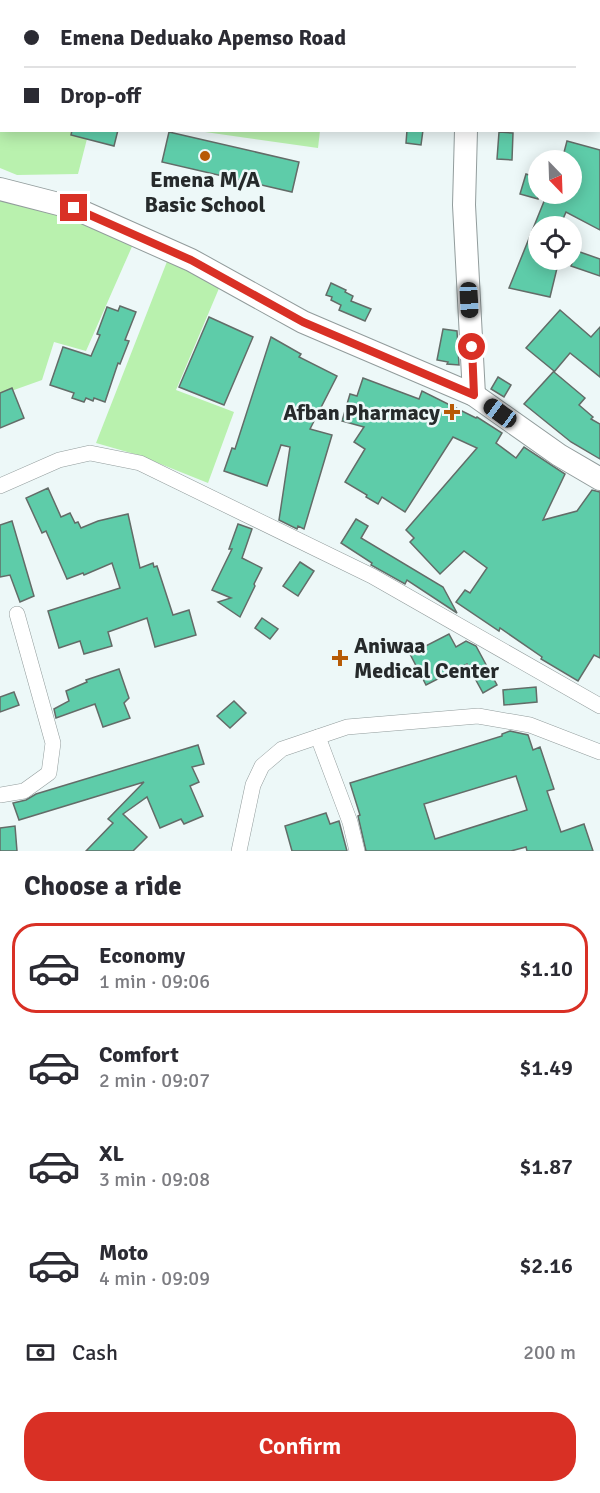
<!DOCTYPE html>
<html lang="en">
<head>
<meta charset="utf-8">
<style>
  body { margin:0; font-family:Signika,sans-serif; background:#f2f2f3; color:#2b2b33; height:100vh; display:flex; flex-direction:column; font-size:22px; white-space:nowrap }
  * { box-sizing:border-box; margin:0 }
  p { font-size:20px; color:#7c7c81 }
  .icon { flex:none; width:33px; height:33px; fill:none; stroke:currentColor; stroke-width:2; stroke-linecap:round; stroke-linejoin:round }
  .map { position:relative; height:851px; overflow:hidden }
  .sheet { display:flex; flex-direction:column; background:#fff; flex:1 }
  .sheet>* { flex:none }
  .hud { position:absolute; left:0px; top:0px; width:600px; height:132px; box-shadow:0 3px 15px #0003; display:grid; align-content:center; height:132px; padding:0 24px; background:#fff }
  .needle { width:39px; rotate:157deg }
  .controls { position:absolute; left:528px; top:150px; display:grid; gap:12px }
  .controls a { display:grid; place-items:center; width:54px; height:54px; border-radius:50%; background:#fff; box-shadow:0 3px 15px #0003; font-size:30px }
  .end { position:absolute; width:27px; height:27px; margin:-14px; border:8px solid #d93025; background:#fff; box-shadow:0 0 0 3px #fff }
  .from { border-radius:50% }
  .car { position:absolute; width:18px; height:36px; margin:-18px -9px; border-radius:8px; box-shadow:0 0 4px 2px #0007; background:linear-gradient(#222 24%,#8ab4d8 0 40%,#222 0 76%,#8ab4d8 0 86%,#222 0) }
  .hud b { display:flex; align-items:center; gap:21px; height:57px; font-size:22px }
  .hud b+b { border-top:2px solid #e1e1e2 }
  .hud i { width:15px; height:15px; background:#2b2b33 }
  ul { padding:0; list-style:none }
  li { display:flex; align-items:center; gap:18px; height:90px; margin:0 12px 9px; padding:0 12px; border:3px solid transparent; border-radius:24px }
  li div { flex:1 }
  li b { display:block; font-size:22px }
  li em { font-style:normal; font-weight:600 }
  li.on { border-color:#d93025 }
  li>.icon { width:54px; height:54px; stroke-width:1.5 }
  h2 { padding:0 24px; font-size:27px; line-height:72px }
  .pay { display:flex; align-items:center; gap:15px; height:66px; padding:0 24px; font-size:22px }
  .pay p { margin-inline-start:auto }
  .cta { display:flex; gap:12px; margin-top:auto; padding:12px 24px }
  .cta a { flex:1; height:69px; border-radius:24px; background:#d93025; color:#fff; font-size:24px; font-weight:600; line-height:69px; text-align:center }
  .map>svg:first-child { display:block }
</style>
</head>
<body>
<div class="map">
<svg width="600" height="851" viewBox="0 0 600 851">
  <rect width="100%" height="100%" fill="#edf8f8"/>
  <g fill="#b9f1ae">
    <polygon points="1,89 2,130 89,131 78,174 17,175 0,168 0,103"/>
    <polygon points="198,131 320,131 318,148"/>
    <polygon points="0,201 63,213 134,242 86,351 54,342 42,380 0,395"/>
    <polygon points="168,259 220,286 176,390 234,412 208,483 138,455 96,443"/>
  </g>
  <g fill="#5ecca9" stroke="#636c68" stroke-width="1.5" fill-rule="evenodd">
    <polygon points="72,130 118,130 114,146 71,135"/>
    <polygon points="407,130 423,130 421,145 406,143"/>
    <polygon points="169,132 299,162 292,192 162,162"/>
    <polygon points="499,132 513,133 512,160 497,159"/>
    <polygon points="567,141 600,150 600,230 566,212 560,226 538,226 538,260 559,260 550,297 509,288 547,194 572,194 572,160 562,160"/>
    <polygon points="526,174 538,178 538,199 520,194"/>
    <polygon points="577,251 600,259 600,276 571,266"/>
    <polygon points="331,283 346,290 345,292 353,296 351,301 371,309 365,321 339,310 341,305 331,300 332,297 326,295"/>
    <polygon points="120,306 136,312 125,340 129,341 120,364 118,363 105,402 94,398 93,401 86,398 84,402 72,398 74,393 50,385 63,347 91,356 100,335 97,334 107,307 118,311"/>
    <polygon points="560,310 591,337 600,327 600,377 570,353 554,372 585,398 579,405 593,417 591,419 600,424 600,459 571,442 524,404 554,371 526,348"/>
    <polygon points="209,317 253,337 224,405 179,387"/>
    <polygon points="443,329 457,331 459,365 447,364 448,362 437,360"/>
    <polygon points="271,337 301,354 299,357 337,376 310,429 332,435 304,529 298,526 297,529 279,520 290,447 281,445 267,486 224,471 232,448 235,449"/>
    <polygon points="498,377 511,385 504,397 491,389"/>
    <polygon points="363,378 419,399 422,391 476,418 477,417 502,433 496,443 516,458 524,447 565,474 543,520 577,511 592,490 600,492 600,658 594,655 578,681 541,659 542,657 500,628 499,631 456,602 465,590 470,593 487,568 464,551 440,574 410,542 414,538 406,530 477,448 453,437 405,512 382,497 378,504 366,497 367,495 345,482 365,449 354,442 364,427 342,421 350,394 357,396"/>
    <polygon points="12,388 24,418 0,428 0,393"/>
    <polygon points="48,488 61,517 70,513 75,523 78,522 81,528 98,521 128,514 140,568 153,563 154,567 157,566 173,615 189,610 196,635 155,647 147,618 108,632 112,646 84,654 80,641 59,648 48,611 120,588 112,563 84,575 83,573 67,579 46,531 42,533 26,498"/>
    <polygon points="356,519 368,526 361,538 443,587 457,613 407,580 405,584 371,565 372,563 341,543"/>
    <polygon points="12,521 34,596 20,602 10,575 0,577 0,525"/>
    <polygon points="238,524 252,529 242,558 262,568 254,584 255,586 240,617 218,602 231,598 212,590 232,549 229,549"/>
    <polygon points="300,562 314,571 298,596 283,586"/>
    <polygon points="262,618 278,629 270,639 255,628"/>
    <polygon points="449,634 456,647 466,641 476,646 497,685 483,693 467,664 426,685 410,654"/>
    <polygon points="119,669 129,698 124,703 130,718 103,727 95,704 56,718 54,709 69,701 66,691 87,682 86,680"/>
    <polygon points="536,687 537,702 504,705 503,690"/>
    <polygon points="14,692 19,705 0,712 0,697"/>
    <polygon points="234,701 246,713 230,728 217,716"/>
    <path d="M 510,731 L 528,735 L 533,750 L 540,747 L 554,789 L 547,791 L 561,832 L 584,824 L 593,851 L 527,851 L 526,847 L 511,851 L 366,851 L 358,816 L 360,815 L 350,783 L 502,736 L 502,734 ZM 516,776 L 527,810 L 435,839 L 424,804 Z"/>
    <polygon points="198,745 204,764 192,767 199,782 190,786 203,816 184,824 181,819 160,828 147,797 123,814 147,837 133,851 86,851 113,823 108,819 144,782 19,820 13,803 26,800 36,794"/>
    <polygon points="326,813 330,824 339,821 347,851 292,851 285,826"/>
    <polygon points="15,826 17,851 0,851 0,828"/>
  </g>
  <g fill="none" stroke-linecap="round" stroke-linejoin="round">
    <defs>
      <g id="street">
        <polyline points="598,113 600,113"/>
        <polyline points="0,486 59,460 90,453 140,463 372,576 600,706"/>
        <polyline points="318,737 350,822 357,851"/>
        <polyline points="0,795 24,791 49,773 53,743 17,614"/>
        <polyline points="239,851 253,785 262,766 282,749 347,727 478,716 530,725 600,752"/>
      </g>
      <g id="secondary">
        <polyline points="466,0 466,2"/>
        <polyline points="466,130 464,205 474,395"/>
        <polyline points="0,189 74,208 191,260 303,322 474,395 559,455 600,479"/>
      </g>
    </defs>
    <use href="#street" stroke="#929c9c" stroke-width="16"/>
    <use href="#secondary" stroke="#929c9c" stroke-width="24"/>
    <use href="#street" stroke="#fff" stroke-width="15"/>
    <use href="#secondary" stroke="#fff" stroke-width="22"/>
  </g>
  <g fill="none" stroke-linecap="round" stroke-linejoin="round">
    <polyline stroke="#d93025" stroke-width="8" points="74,208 191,260 303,322 474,395 472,347"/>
  </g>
  <g fill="#b75a05" stroke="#edf8f8" stroke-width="2">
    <circle cx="205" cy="156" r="6"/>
    <path d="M449 403h6v6h6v6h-6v6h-6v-6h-6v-6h6z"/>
    <path d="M337 649h6v6h6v6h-6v6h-6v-6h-6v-6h6z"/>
  </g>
  <g text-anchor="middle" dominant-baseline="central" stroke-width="5" stroke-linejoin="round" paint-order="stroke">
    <g font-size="22" font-weight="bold" fill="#262a2b" stroke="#edf8f8">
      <text x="205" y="179">Emena M/A<tspan x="205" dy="25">Basic School</tspan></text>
      <text x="440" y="412" text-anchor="end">Afban Pharmacy</text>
      <text x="354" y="645" text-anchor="start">Aniwaa<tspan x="354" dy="25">Medical Center</tspan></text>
    </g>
  </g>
</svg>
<div class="controls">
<a><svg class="needle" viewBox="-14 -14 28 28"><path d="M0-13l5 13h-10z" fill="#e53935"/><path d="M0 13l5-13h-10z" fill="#7c7c81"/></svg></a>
<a><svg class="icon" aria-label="locate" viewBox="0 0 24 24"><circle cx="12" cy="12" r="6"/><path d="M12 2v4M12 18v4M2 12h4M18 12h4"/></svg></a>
</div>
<i class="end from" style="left:472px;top:347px"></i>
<i class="end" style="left:74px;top:208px"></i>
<i class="car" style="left:469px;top:300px;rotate:177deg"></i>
<i class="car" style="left:500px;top:413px;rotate:306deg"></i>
<div class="hud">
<b><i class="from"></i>Emena Deduako Apemso Road</b>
<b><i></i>Drop-off</b>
</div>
</div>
<section class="sheet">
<h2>Choose a ride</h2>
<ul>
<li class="on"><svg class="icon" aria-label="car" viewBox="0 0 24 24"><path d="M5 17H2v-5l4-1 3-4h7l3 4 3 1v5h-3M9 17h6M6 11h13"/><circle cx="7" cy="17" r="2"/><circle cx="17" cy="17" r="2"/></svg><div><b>Economy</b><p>1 min · 09:06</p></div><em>$1.10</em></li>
<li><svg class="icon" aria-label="car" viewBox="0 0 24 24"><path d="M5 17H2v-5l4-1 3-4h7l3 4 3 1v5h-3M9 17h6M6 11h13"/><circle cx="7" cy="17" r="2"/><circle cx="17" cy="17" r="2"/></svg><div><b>Comfort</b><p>2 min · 09:07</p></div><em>$1.49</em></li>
<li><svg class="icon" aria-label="car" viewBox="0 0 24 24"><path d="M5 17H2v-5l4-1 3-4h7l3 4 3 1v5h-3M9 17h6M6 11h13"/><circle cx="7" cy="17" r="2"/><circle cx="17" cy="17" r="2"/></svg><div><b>XL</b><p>3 min · 09:08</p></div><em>$1.87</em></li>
<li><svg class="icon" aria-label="car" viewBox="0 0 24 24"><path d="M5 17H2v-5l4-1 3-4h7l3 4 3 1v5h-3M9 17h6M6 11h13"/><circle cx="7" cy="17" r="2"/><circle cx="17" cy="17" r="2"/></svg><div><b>Moto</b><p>4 min · 09:09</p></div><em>$2.16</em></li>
</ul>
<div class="pay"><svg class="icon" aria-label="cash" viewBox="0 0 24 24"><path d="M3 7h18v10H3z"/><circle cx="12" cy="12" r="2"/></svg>Cash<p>200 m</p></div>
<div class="cta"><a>Confirm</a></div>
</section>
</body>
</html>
